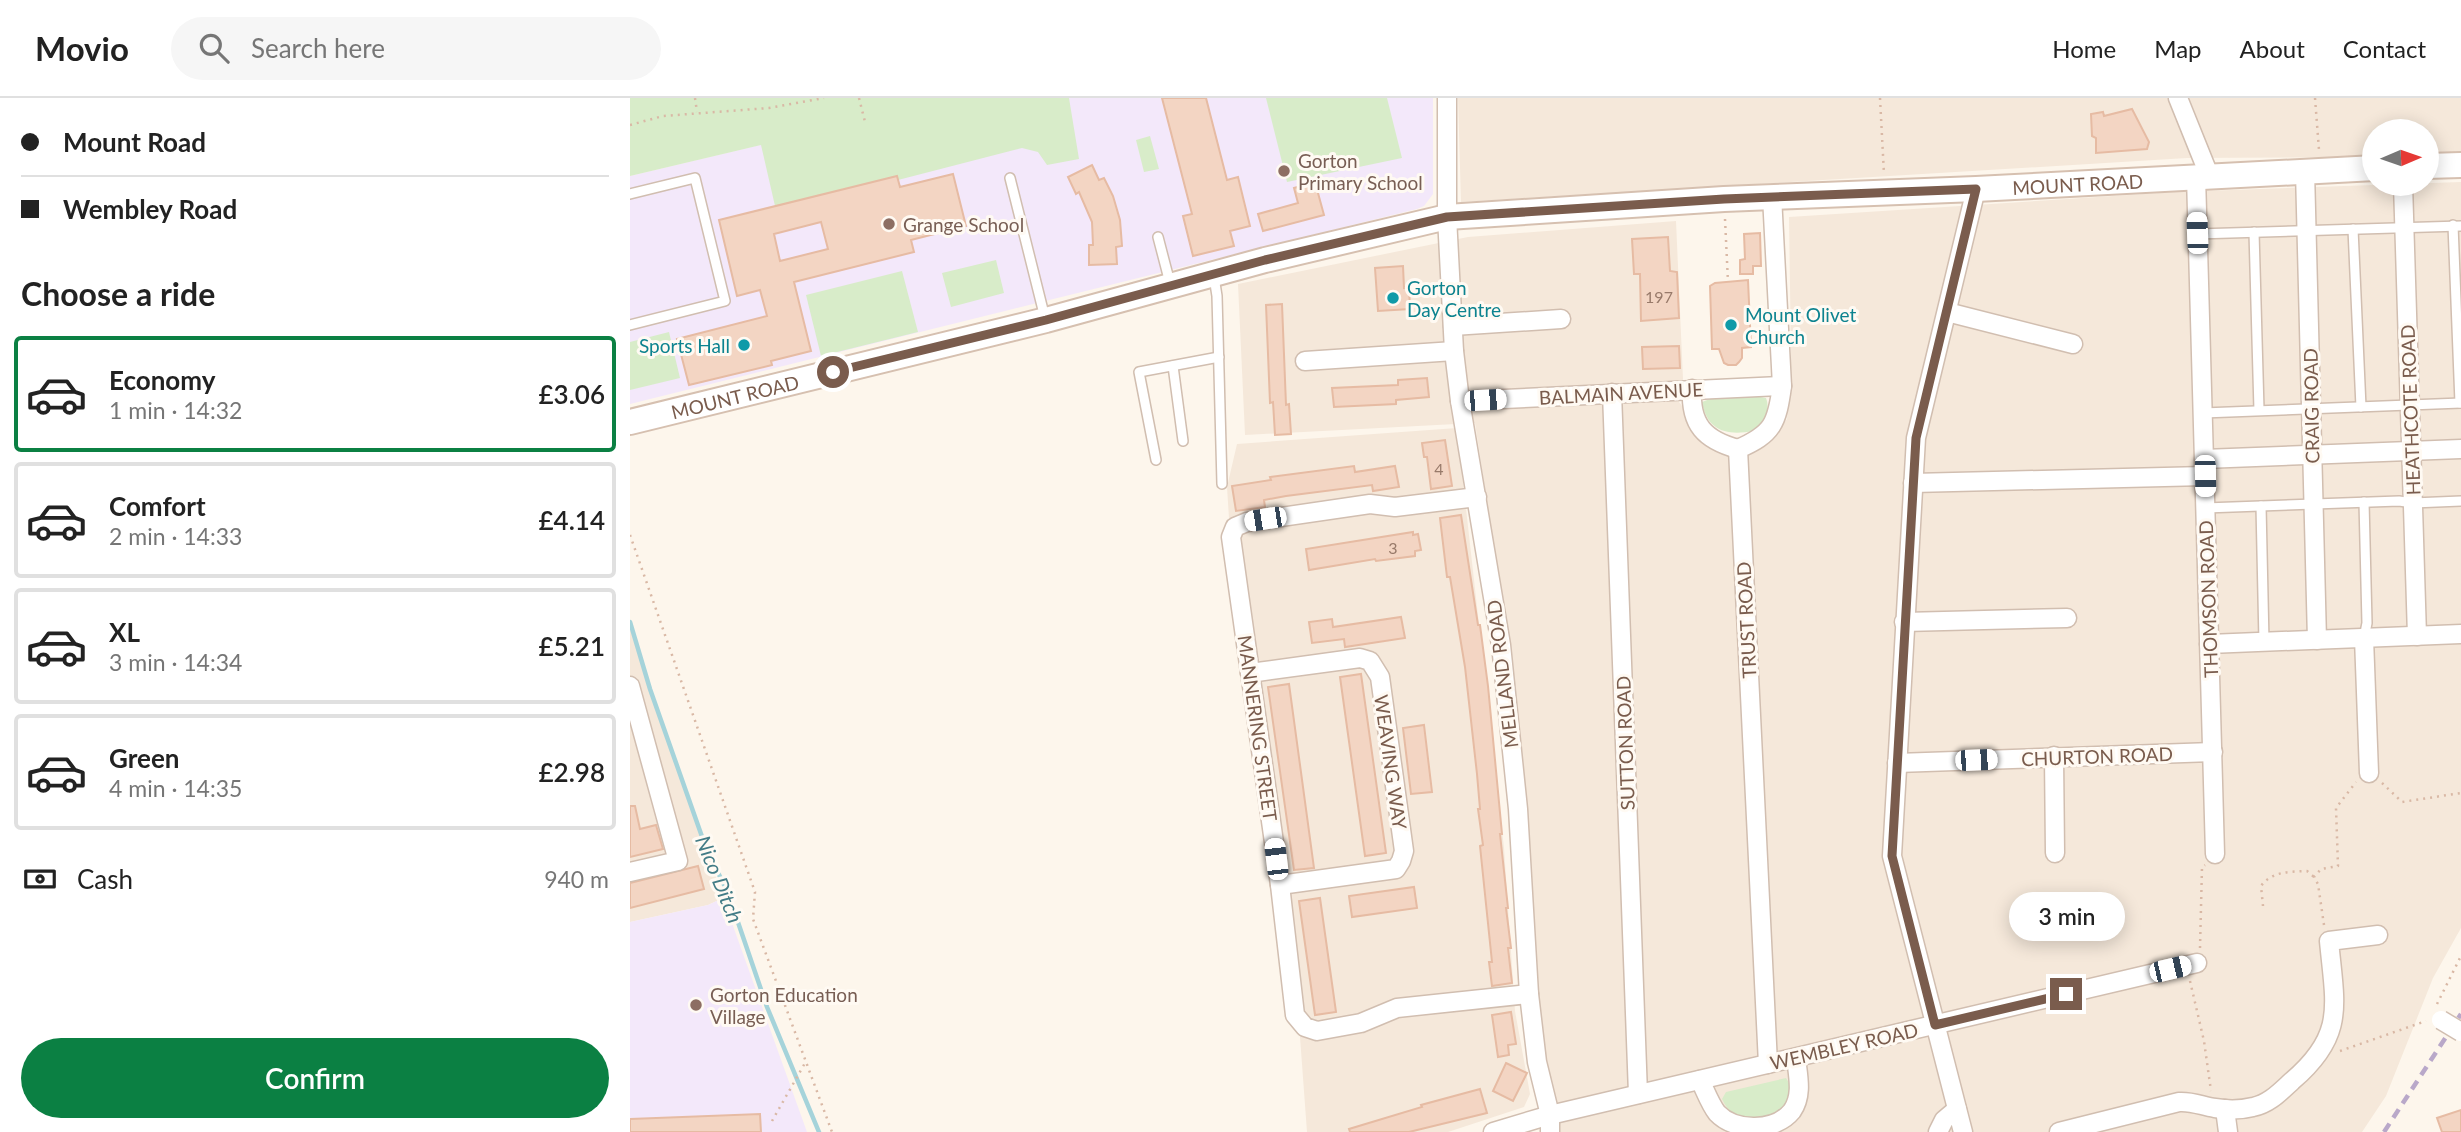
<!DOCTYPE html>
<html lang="en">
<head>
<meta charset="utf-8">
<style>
  body { margin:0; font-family:Lato,sans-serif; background:#f6f6f6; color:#222; height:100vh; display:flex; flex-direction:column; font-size:26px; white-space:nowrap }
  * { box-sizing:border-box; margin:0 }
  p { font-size:23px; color:#767676 }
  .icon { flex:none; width:38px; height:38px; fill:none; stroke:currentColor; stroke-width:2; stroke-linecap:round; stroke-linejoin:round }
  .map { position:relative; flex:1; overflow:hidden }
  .drawer { display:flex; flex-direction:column; background:#fff; width:630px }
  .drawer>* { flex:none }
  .banner { display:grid; align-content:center; height:154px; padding:0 21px; background:#fff }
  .needle { width:46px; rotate:88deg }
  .tools { position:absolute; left:1732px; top:21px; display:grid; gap:14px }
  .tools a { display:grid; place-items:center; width:77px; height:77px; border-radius:50%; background:#fff; box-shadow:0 4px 18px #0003; font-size:35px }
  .end { position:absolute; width:32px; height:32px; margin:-16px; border:9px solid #7a5c4d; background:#fff; box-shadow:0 0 0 4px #fff }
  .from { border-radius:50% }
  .bubble { position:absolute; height:49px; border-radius:24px; background:#fff; box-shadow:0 4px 18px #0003; font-size:23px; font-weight:600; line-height:49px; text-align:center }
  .car { position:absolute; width:21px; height:42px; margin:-21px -10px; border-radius:9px; box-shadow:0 0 5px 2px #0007; background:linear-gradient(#fff 24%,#345 0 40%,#fff 0 76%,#345 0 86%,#fff 0) }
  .banner b { display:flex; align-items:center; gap:24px; height:66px; font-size:26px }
  .banner b+b { border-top:2px solid #e0e0e0 }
  .banner i { width:18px; height:18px; background:#222 }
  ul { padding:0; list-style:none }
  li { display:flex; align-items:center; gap:21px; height:116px; margin:0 14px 10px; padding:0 7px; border:4px solid #e0e0e0; border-radius:7px }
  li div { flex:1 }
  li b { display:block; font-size:26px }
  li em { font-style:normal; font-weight:600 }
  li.current { border-color:#0b8043 }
  li>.icon { width:63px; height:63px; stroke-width:1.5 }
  h2 { padding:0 21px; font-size:32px; line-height:84px }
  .pay { display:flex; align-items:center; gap:18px; height:77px; padding:0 21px; font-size:26px }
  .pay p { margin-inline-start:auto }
  .cta { display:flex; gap:14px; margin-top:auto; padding:14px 21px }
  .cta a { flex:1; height:80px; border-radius:42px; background:#0b8043; color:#fff; font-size:28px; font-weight:600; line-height:80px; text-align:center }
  header { display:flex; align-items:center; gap:42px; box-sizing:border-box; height:98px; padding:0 35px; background:#fff; border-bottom:2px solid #e0e0e0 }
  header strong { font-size:33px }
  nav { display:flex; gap:38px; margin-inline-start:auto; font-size:24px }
  .search { width:490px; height:63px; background:#f6f6f6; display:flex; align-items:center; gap:18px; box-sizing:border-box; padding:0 24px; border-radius:38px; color:#767676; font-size:26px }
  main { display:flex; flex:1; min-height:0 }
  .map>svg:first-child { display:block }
</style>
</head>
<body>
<header>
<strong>Movio</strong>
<div class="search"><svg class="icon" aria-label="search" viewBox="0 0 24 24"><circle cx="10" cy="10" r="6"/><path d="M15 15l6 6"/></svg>Search here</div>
<nav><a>Home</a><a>Map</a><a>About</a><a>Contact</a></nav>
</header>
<main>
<section class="drawer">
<div class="banner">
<b><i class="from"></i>Mount Road</b>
<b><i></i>Wembley Road</b>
</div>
<h2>Choose a ride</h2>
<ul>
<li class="current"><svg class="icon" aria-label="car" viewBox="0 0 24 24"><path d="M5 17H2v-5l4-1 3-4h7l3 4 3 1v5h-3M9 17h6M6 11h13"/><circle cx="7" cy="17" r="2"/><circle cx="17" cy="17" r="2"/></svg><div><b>Economy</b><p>1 min · 14:32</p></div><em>£3.06</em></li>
<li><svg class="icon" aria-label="car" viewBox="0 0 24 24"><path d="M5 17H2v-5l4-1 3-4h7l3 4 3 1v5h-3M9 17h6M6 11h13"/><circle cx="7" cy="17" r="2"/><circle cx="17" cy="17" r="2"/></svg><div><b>Comfort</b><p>2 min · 14:33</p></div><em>£4.14</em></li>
<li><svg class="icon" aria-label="car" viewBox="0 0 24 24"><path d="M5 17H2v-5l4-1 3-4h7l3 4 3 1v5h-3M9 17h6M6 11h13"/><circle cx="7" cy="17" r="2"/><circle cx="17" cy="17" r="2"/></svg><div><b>XL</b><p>3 min · 14:34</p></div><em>£5.21</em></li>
<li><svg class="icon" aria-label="car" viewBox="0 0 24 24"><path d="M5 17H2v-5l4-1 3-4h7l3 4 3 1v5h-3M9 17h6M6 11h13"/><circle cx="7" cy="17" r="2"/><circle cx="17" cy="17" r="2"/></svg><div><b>Green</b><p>4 min · 14:35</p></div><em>£2.98</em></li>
</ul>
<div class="pay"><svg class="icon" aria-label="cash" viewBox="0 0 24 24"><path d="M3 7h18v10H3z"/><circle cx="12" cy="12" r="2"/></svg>Cash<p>940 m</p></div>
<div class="cta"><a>Confirm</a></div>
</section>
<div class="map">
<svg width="1831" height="1034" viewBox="0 0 1831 1034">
  <rect width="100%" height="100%" fill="#fdf6ec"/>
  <g fill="#f5e8da">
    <polygon points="828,0 1831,0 1831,59 1797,59 1797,33 1745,33 1745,59 1557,60 831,104"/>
    <polygon points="1831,84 1831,830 1803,880 1756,998 1732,1034 913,1034 908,879 872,503 845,325 615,337 608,186 838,139 1046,123 1053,281 1049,304 1073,335 1125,353 1157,321 1161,257 1159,119 1545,94"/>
    <polygon points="827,330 874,750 885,913 900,996 894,1009 818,1034 677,1034 665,871 609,440 599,420 597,389 607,346"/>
    <polygon points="0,531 93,800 78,807 0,824"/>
  </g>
  <g fill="#f3e8fa">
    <polygon points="368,0 803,0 803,96 794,108 787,111 0,306 0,78 184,34"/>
    <polygon points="93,800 177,1034 0,1034 0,824 78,807"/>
  </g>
  <g fill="#d8ecc9">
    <polygon points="0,0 439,0 449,61 417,67 408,54 392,50 268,82 266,78 145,108 131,47 0,78"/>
    <polygon points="636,0 757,0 772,60 657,84"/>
    <polygon points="520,38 529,71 514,74 506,42"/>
    <polygon points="366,162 374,195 321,209 312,175"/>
    <polygon points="272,173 288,234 191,258 176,197"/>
    <polygon points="39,234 50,280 0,292 0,244"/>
    <path d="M 1120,297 L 1136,300 C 1141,313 1133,325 1123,333 C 1097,338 1077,333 1072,304 L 1085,299 Z"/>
    <path d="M 1156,980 C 1160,986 1161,989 1160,997 C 1157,1017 1138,1019 1121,1025 C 1108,1019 1098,1015 1092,1001 L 1096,994 Z"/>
  </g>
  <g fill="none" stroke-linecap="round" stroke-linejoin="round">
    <polyline stroke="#a5d3da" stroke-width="4.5" points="0,524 20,591 76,750 98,795 137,909 189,1034"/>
  </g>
  <g fill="#f3d5c3" stroke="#e6bba3" stroke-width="2" fill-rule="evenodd">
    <polygon points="532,0 576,0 597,82 608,79 620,128 600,133 604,148 563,158 553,118 562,116"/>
    <polygon points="1502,11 1519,44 1517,51 1466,55 1466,40 1462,38 1461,16 1473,14 1474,18"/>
    <polygon points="462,67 469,82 474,80 483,98 490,122 492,148 486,149 487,166 459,167 459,147 463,147 462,124 449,94 446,96 438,79"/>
    <path d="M 323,76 L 336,128 L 281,142 L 284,154 L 164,184 L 181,253 L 141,263 L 142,267 L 59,287 L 47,241 L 137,218 L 130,192 L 107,198 L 89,122 L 267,78 L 270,89 ZM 191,124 L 198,151 L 150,163 L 144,136 Z"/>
    <polygon points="685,84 694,117 633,133 628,116 668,105 664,90"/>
    <polygon points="1130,135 1131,168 1123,168 1123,176 1110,176 1110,162 1115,161 1114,136"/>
    <polygon points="1038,139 1040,173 1047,174 1049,220 1011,223 1010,176 1004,176 1002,141"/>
    <polygon points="773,168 774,190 779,189 780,211 748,213 745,170"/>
    <polygon points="1118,182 1121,249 1112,250 1112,260 1109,264 1106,267 1098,267 1094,265 1089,251 1082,251 1080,188 1085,185"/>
    <polygon points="652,206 656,307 659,306 661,336 645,337 643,304 640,305 636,207"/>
    <polygon points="1049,248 1050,270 1013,271 1012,249"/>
    <polygon points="797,280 799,299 766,302 766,306 704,309 702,290 768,287 768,282"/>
    <polygon points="815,342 822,388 801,391 797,359 794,359 792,345"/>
    <polygon points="724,368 725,374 765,368 769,389 743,393 742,387 656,398 634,402 635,409 606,413 602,388 641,382 640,379"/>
    <polygon points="831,417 848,527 850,527 858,588 872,736 870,736 878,810 876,810 881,850 878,850 882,885 862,888 859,864 862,864 850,748 853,747 848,711 850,711 847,676 835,569 820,479 817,479 810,420"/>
    <polygon points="783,434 783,437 788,436 791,452 785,453 785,458 746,463 745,461 679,472 676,451"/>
    <polygon points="771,519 775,540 715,549 714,541 682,545 679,524 702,521 703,529"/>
    <polygon points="731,576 756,755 735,758 710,579"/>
    <polygon points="659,586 684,770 664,772 638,589"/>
    <polygon points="794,627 802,694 781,696 773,630"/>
    <polygon points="0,708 5,708 10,731 26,727 33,751 0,759"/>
    <polygon points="68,768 74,791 0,810 0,785"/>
    <polygon points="784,789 787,810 722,819 719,798"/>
    <polygon points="690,800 706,914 685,917 669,803"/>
    <polygon points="881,914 886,946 878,947 879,957 868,959 862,917"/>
    <polygon points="876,965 897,975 883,1003 863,993"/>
    <polygon points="850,991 857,1015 779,1034 720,1034 719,1031 792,1009 791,1007"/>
    <polygon points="1831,1012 1831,1034 1812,1034 1807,1020"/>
    <polygon points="130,1016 131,1034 0,1034 0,1021"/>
  </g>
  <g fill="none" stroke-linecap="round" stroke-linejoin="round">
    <defs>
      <g id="lane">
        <polyline points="380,80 415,220"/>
        <polyline points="0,96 65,80 95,203 0,227"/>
        <polyline points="1823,127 1830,305"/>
        <polyline points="1723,131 1731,309"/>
        <polyline points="1624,134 1629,312"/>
        <polyline points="1567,136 1831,128"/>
        <polyline points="528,139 540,185"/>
        <polyline points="584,179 587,198 592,386"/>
        <polyline points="543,268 553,343"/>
        <polyline points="1573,315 1831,305"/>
        <polyline points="526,362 509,274 589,259"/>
        <polyline points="1734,404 1737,525 1734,540"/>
        <polyline points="1631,408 1634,544"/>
        <polyline points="1575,410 1769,403 1783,405 1831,403"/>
      </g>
      <g id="street">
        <polyline points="817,0 817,119 824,253 830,303 871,547 888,711 899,896 907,964 920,1017 920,1034"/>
        <polyline points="1548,0 1579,77"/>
        <polyline points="1675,73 1687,542"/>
        <polyline points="1566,78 1585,756"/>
        <polyline points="1773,86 1787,538"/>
        <polyline points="1317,214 1443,246"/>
        <polyline points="823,228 931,221"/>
        <polyline points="675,263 824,253"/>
        <path d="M 1062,291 C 1060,327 1075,342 1108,351"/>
        <polyline points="982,295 1008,996"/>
        <polyline points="830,303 1152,288"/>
        <polyline points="1574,361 1831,351"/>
        <polyline points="1283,385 1575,378"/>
        <polyline points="847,399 765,409 740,406 617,424 605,429 601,439 650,787 665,917 675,929 687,933 731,925 767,910 899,896"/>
        <polyline points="1274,524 1437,520"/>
        <polyline points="1734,540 1739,675"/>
        <polyline points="1579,546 1831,536"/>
        <polyline points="620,575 730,560 740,563 750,579 774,753 771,763 766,771 650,787"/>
        <polyline points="0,588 48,763 0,774"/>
        <polyline points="1424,658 1425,755"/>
        <polyline points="1267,665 1583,654"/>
        <path d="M 1138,966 L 1108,351 C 1143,336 1147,325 1152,288 L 1142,98"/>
        <path d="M 1070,982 C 1075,992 1080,1006 1087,1015 C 1105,1034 1145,1034 1162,1013 C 1173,997 1168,978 1166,960"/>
        <polyline points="1595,1011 1598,1034"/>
        <polyline points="863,1034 920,1017 1567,865"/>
        <polyline points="1308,1034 1314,1022 1327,1011"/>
        <polyline points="1333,1034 1262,758 1286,340 1346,91"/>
        <path d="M 1429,1034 L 1549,1004 C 1562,1003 1572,1008 1585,1010 C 1597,1012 1611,1012 1623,1009 C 1639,1006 1650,994 1662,983 C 1716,937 1705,907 1699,843 L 1748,837"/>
      </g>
      <g id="secondary">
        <polyline points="1797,68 1831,67"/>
        <path id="s1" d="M 0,324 L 416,222 L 635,162 L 817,119 L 1094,101 L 1346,91 L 1745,70"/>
      </g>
    </defs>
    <use href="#lane" stroke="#d1beb0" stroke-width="12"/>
    <use href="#street" stroke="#d1beb0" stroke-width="21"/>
    <use href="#secondary" stroke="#d6c0b0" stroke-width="28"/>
    <g stroke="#d9b8a5" stroke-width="2.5" stroke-dasharray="2 5" stroke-linecap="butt">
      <polyline points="65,0 67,14"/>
      <polyline points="229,0 235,24"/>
      <polyline points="1250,0 1254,76"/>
      <polyline points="1685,0 1689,52"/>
      <polyline points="0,27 33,18 139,10 194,0"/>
      <polyline points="1095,121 1098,184"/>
      <polyline points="0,437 125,794 123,821 202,1034"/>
      <polyline points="1752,685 1772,704 1831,695"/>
      <path d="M 1633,808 L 1631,788 C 1642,773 1659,774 1677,773 L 1684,779"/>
      <polyline points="1694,827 1688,786 1684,779 1691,771 1708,768 1706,710 1726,684"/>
      <polyline points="1570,850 1572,769 1575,767"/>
      <polyline points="1560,883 1574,943 1581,993"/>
      <polyline points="1807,906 1831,858"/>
      <polyline points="1710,953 1796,923"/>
      <polyline points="142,1023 175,965"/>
    </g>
    <use href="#lane" stroke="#fff" stroke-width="9"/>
    <use href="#street" stroke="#fff" stroke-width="18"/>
    <use href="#secondary" stroke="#fff" stroke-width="24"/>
    <polyline stroke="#b9a8c9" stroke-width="4.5" stroke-dasharray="10 7" stroke-linecap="butt" points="1754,1034 1831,916"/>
    <defs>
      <polyline id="street-bridge" points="1811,922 1831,934"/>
    </defs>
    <use href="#street-bridge" stroke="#d1beb0" stroke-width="21" stroke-linecap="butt"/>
    <use href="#street-bridge" stroke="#fff" stroke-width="18"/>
  </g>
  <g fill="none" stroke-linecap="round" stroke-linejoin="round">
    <polyline stroke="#7a5c4d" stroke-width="9" points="203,274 416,222 635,162 817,119 1094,101 1346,91 1286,340 1262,758 1305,927 1436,896"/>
  </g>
  <g fill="#8d6e63" stroke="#fffaf3" stroke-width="2.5">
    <circle cx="654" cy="73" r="7"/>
    <circle cx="259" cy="126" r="7"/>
    <circle cx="66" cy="907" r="7"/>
  </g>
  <g fill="#0f9aa8" stroke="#fffaf3" stroke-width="2.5">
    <circle cx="763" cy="200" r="7"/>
    <circle cx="1101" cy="227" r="7"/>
    <circle cx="114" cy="247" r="7"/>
  </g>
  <g text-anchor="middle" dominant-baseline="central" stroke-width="6" stroke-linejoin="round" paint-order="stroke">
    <g font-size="16" fill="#987a6a">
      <text x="1029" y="198">197</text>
      <text x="809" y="370">4</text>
      <text x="763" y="449">3</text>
    </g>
    <g font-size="19" fill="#785e54" stroke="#fffaf3" text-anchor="start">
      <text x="668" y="62">Gorton<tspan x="668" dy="22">Primary School</tspan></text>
      <text x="273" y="126">Grange School</text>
      <text x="80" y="896">Gorton Education<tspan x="80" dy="22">Village</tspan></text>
    </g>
    <g font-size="19" fill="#7a5c4d" stroke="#fffaf3">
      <text stroke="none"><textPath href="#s1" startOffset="1474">MOUNT ROAD</textPath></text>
      <text transform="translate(991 295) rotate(-3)">BALMAIN AVENUE</text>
      <text stroke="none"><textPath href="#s1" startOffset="108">MOUNT ROAD</textPath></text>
      <text transform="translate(1681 308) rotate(-91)">CRAIG ROAD</text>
      <text transform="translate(1780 312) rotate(-92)">HEATHCOTE ROAD</text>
      <text transform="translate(1578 501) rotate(-92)">THOMSON ROAD</text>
      <text transform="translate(1116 522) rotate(-93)">TRUST ROAD</text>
      <text transform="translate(872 576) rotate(-97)">MELLAND ROAD</text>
      <text transform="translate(628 630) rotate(82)">MANNERING STREET</text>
      <text transform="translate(995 645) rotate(-92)">SUTTON ROAD</text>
      <text transform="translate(1467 658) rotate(-2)">CHURTON ROAD</text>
      <text transform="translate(761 664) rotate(82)">WEAVING WAY</text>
      <text transform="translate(1214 948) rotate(-13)">WEMBLEY ROAD</text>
    </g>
    <g font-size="19" fill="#0d838f" stroke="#fffaf3" text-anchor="start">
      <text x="777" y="189">Gorton<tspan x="777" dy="22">Day Centre</tspan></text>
      <text x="1115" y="216">Mount Olivet<tspan x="1115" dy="22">Church</tspan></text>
      <text x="100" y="247" text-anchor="end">Sports Hall</text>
    </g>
    <g font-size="21" font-style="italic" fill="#437c86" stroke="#fffaf3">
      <text transform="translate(90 781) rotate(68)">Nico Ditch</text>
    </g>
  </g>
</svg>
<div class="tools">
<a><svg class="needle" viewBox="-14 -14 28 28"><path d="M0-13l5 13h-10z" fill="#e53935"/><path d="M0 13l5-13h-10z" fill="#767676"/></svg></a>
</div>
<i class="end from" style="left:203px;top:274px"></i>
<i class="end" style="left:1436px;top:896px"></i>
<div class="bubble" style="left:1379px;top:794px;width:116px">3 min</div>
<i class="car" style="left:1567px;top:135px;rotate:358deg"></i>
<i class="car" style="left:855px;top:302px;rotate:87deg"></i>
<i class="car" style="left:1575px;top:378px;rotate:179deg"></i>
<i class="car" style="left:635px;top:421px;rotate:261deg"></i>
<i class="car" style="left:1346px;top:662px;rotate:88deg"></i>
<i class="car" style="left:646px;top:761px;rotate:353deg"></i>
<i class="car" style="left:1540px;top:871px;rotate:77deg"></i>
</div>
</main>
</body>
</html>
